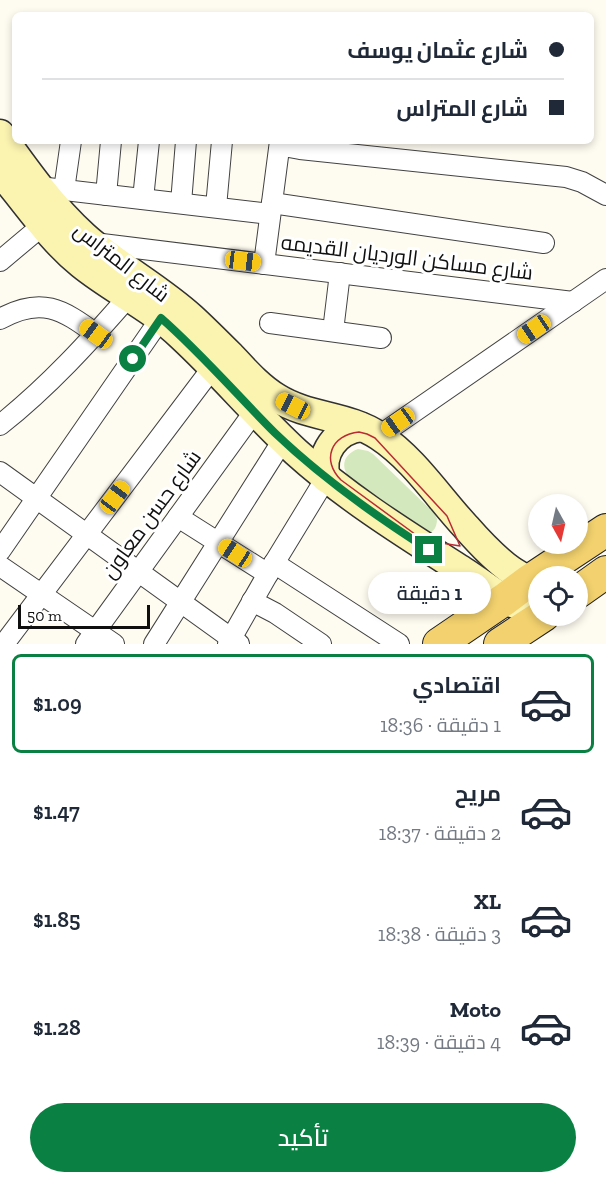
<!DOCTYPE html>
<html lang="ar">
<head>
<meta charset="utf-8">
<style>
  body { margin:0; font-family:"Zilla Slab",Cairo,serif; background:#f6f6f7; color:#1f2937; direction:rtl; height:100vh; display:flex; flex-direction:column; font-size:22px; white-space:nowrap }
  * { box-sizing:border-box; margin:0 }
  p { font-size:20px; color:#747a83 }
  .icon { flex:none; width:33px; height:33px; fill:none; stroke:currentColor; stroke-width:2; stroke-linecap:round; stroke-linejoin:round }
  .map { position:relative; height:644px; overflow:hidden; direction:ltr }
  .side { display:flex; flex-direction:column; background:#fff; flex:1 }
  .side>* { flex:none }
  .guide { position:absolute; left:12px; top:12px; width:582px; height:132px; border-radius:9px; box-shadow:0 3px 9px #0003; direction:rtl; display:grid; align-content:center; height:132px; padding:0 30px; background:#fff }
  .needle { width:39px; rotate:172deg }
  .fabs { position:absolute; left:528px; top:494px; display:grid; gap:12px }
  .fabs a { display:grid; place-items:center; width:60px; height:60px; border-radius:50%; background:#fff; box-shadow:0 3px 9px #0003; font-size:30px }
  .scale { position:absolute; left:18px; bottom:15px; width:132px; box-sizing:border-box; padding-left:6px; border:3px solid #0f0f0f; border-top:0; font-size:16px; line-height:21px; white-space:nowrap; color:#0f0f0f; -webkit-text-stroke:4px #fff; paint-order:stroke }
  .end { position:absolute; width:27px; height:27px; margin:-14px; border:8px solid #0b8043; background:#fff; box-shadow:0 0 0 3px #fff }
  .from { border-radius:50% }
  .bubble { position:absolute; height:42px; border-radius:21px; background:#fff; box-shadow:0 3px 9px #0003; font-size:20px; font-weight:600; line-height:42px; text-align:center; direction:rtl }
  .car { position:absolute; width:18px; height:36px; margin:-18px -9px; border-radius:8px; box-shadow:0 0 4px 2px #0007; background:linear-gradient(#f5c518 24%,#345 0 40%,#f5c518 0 76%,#345 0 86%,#f5c518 0) }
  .guide b { display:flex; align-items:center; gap:21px; height:57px; font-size:22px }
  .guide b+b { border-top:2px solid #e0e1e3 }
  .guide i { width:15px; height:15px; background:#1f2937 }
  ul { padding:10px 0 0; list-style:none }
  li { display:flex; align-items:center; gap:18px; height:99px; margin:0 12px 9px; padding:0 18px; border:3px solid transparent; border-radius:9px }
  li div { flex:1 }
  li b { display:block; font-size:22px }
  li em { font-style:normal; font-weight:600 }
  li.on { border-color:#0b8043 }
  li>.icon { width:54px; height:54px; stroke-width:1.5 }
  .primary-button { display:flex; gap:12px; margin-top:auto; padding:12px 30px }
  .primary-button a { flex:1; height:69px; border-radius:36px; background:#0b8043; color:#fff; font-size:24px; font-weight:600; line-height:69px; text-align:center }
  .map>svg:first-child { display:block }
</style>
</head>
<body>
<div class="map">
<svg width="606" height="644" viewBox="0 0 606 644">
  <rect width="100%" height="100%" fill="#fefcf1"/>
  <path fill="#d3e8bc" d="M 358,449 L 368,451 L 373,454 L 434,513 L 437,519 C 437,529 432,534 423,534 L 349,477 C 340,466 344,454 358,449 Z"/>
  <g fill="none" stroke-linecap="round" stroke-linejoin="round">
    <defs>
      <g id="street">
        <polyline points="281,141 289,147 300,149 566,177 582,182 606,195"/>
        <polyline points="39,187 270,214"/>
        <polyline points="64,190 71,141"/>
        <polyline points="106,195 111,141"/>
        <polyline points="143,199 149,141"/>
        <polyline points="181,203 186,141"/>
        <polyline points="272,203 544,243"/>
        <polyline points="216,207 222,141"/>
        <polyline points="94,243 573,302"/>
        <polyline points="0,261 43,225"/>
        <polyline points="264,264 280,141"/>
        <path d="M 0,319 C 41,296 62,309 96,334"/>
        <polyline points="270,323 381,338"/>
        <polyline points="333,331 340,273"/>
        <path d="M 0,425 C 48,387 89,342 129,296"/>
        <polyline points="379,436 606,279"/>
        <polyline points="0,472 239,644"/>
        <polyline points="178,517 268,574"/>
        <polyline points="0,551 161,318"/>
        <polyline points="274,563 399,644"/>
        <polyline points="0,566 114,644"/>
        <polyline points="252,601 275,613 321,644"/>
        <polyline points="4,644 213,367"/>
        <polyline points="86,644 254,412"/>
        <polyline points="154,644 283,440"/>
        <polyline points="228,644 273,565 326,478"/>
      </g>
      <g id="secondary">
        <path d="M 0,134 C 25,169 51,206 84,236 C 117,266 158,287 192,318 C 205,330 218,343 231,356 C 245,371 259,387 277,398 C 309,418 348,415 379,436 C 414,459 438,497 466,527 C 480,543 495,559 512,571 C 521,577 530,581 538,588"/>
        <path d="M 0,172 C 27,203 49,238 81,264 C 113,290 151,307 181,336 C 221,373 256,415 296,452 C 347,498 405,534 463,571 C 487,586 509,608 538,610"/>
        <path d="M 326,478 C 319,453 336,430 361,427"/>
      </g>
      <g id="primary">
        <polyline points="578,592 606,572"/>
        <polyline points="439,644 505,599 529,581 606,530"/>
        <polyline points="500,644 544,615"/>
      </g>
    </defs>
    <use href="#street" stroke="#424242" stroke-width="22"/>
    <use href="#secondary" stroke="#313131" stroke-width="31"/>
    <use href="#primary" stroke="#202020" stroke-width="34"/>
    <use href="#street" stroke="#fff" stroke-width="20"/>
    <use href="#secondary" stroke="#fbf3b0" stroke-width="28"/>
    <use href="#primary" stroke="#f2d16e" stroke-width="32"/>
    <path stroke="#b92c34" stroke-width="1.5" d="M 359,432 L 367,434 L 375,438 L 447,516 L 460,546 L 423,540 L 341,480 C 321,460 331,435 359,432 Z"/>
  </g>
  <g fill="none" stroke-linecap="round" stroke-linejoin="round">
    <path stroke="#0b8043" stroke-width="8" d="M 133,359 L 161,318 C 202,354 237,395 275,433 C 322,478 374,515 429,550"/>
  </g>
  <g text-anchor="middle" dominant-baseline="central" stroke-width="6" stroke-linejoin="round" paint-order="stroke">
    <g font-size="21" fill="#0f0f0f" stroke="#fff">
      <text transform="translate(407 257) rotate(7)">شارع مساكن الورديان القديمه</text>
      <text transform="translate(122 262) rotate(38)">شارع المتراس</text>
      <text transform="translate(151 514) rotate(-54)">شارع حسن معاون</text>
    </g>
  </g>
</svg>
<div class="fabs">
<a><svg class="needle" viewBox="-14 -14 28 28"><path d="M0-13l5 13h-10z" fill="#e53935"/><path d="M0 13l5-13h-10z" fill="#747a83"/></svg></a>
<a><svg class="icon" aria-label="locate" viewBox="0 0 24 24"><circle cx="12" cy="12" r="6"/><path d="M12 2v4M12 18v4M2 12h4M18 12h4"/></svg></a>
</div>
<div class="scale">50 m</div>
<i class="end from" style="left:133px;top:359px"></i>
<i class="end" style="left:429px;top:550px"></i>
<div class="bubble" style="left:368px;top:572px;width:123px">1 دقيقة</div>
<i class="car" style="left:243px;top:261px;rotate:97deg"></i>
<i class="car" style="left:534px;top:329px;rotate:236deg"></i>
<i class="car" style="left:96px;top:334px;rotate:306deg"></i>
<i class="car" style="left:293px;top:406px;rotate:297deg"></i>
<i class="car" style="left:398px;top:422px;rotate:235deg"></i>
<i class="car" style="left:115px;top:497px;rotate:37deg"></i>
<i class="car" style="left:235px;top:553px;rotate:303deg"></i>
<div class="guide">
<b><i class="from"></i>شارع عثمان يوسف</b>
<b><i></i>شارع المتراس</b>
</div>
</div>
<section class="side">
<ul>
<li class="on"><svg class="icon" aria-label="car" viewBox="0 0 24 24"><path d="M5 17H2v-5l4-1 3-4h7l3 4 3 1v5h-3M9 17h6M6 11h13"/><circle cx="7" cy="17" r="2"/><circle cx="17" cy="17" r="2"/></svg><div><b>اقتصادي</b><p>1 دقيقة · 18:36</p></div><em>$1.09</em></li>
<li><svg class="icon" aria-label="car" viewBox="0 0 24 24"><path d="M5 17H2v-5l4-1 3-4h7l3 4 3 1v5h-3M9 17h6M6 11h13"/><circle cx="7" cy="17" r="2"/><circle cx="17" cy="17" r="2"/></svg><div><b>مريح</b><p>2 دقيقة · 18:37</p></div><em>$1.47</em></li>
<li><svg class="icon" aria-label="car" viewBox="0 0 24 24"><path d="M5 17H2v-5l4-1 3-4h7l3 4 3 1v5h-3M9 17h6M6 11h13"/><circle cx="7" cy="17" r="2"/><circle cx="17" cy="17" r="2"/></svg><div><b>XL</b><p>3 دقيقة · 18:38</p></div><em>$1.85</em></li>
<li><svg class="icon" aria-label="car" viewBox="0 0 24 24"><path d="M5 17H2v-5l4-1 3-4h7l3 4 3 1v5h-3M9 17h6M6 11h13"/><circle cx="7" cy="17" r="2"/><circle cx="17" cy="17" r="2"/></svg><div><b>Moto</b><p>4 دقيقة · 18:39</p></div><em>$1.28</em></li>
</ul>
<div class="primary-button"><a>تأكيد</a></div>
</section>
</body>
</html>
